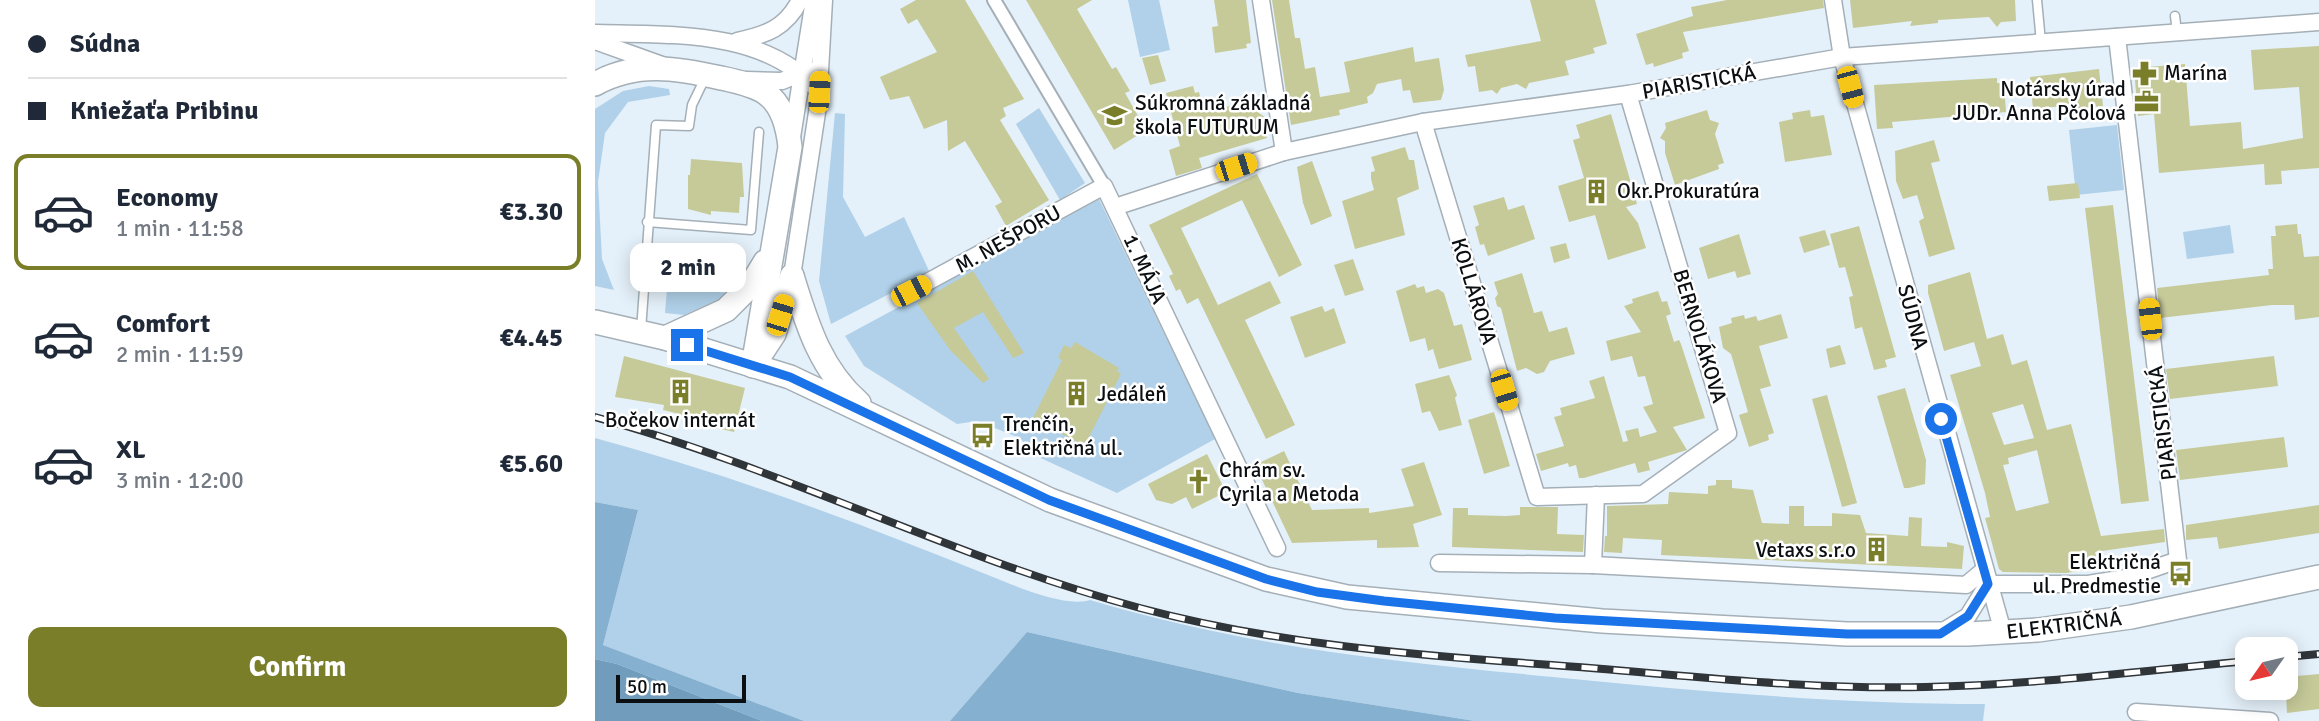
<!DOCTYPE html>
<html lang="en">
<head>
<meta charset="utf-8">
<style>
  body { margin:0; font-family:Signika,sans-serif; background:#f2f2f3; color:#1f2937; height:100vh; display:flex; flex-direction:column; font-size:26px; white-space:nowrap }
  * { box-sizing:border-box; margin:0 }
  p { font-size:23px; color:#747a83 }
  .icon { flex:none; width:38px; height:38px; fill:none; stroke:currentColor; stroke-width:2; stroke-linecap:round; stroke-linejoin:round }
  .map { position:relative; flex:1; overflow:hidden }
  .side { display:flex; flex-direction:column; background:#fff; width:595px }
  .side>* { flex:none }
  .top-card { display:grid; align-content:center; height:154px; padding:0 28px; background:#fff }
  .needle { width:46px; rotate:236deg }
  .controls { position:absolute; left:1640px; top:637px; display:grid; gap:14px }
  .controls a { display:grid; place-items:center; width:63px; height:63px; border-radius:14px; background:#fff; box-shadow:0 4px 18px #0003; font-size:35px }
  .scale { position:absolute; left:21px; bottom:18px; width:130px; box-sizing:border-box; padding-left:7px; border:4px solid #0b0f12; border-top:0; font-size:19px; line-height:24px; white-space:nowrap; color:#0b0f12; -webkit-text-stroke:5px #fff; paint-order:stroke }
  .end { position:absolute; width:32px; height:32px; margin:-16px; border:9px solid #1a73e8; background:#fff; box-shadow:0 0 0 4px #fff }
  .from { border-radius:50% }
  .bubble { position:absolute; height:49px; border-radius:14px; background:#fff; box-shadow:0 4px 18px #0003; font-size:23px; font-weight:700; line-height:49px; text-align:center }
  .car { position:absolute; width:21px; height:42px; margin:-21px -10px; border-radius:9px; box-shadow:0 0 5px 2px #0007; background:linear-gradient(#f5c518 24%,#345 0 40%,#f5c518 0 76%,#345 0 86%,#f5c518 0) }
  .top-card b { display:flex; align-items:center; gap:24px; height:66px; font-size:26px }
  .top-card b+b { border-top:2px solid #e0e1e3 }
  .top-card i { width:18px; height:18px; background:#1f2937 }
  ul { padding:0; list-style:none }
  li { display:flex; align-items:center; gap:21px; height:116px; margin:0 14px 10px; padding:0 14px; border:4px solid transparent; border-radius:14px }
  li div { flex:1 }
  li b { display:block; font-size:26px }
  li em { font-style:normal; font-weight:700 }
  li.active { border-color:#7b7e28 }
  li>.icon { width:63px; height:63px; stroke-width:1.5 }
  .cta { display:flex; gap:14px; margin-top:auto; padding:14px 28px }
  .cta a { flex:1; height:80px; border-radius:14px; background:#7b7e28; color:#fff; font-size:28px; font-weight:700; line-height:80px; text-align:center }
  main { display:flex; flex:1; min-height:0 }
  .map>svg:first-child { display:block }
</style>
</head>
<body>
<main>
<section class="side">
<div class="top-card">
<b><i class="from"></i>Súdna</b>
<b><i></i>Kniežaťa Pribinu</b>
</div>
<ul>
<li class="active"><svg class="icon" aria-label="car" viewBox="0 0 24 24"><path d="M5 17H2v-5l4-1 3-4h7l3 4 3 1v5h-3M9 17h6M6 11h13"/><circle cx="7" cy="17" r="2"/><circle cx="17" cy="17" r="2"/></svg><div><b>Economy</b><p>1 min · 11:58</p></div><em>€3.30</em></li>
<li><svg class="icon" aria-label="car" viewBox="0 0 24 24"><path d="M5 17H2v-5l4-1 3-4h7l3 4 3 1v5h-3M9 17h6M6 11h13"/><circle cx="7" cy="17" r="2"/><circle cx="17" cy="17" r="2"/></svg><div><b>Comfort</b><p>2 min · 11:59</p></div><em>€4.45</em></li>
<li><svg class="icon" aria-label="car" viewBox="0 0 24 24"><path d="M5 17H2v-5l4-1 3-4h7l3 4 3 1v5h-3M9 17h6M6 11h13"/><circle cx="7" cy="17" r="2"/><circle cx="17" cy="17" r="2"/></svg><div><b>XL</b><p>3 min · 12:00</p></div><em>€5.60</em></li>
</ul>
<div class="cta"><a>Confirm</a></div>
</section>
<div class="map">
<svg width="1724" height="721" viewBox="0 0 1724 721">
  <rect width="100%" height="100%" fill="#e5f1fa"/>
  <g fill="#b0d1e9">
    <polygon points="533,0 564,0 575,50 545,57"/>
    <polygon points="54,86 74,89 75,95 33,102 10,133 3,182 7,259 19,290 0,286 0,109 28,91"/>
    <polygon points="444,108 490,183 465,200 421,124"/>
    <polygon points="240,113 250,114 248,197 270,237 309,217 335,273 236,324 224,281"/>
    <polygon points="1522,125 1529,190 1481,195 1474,130"/>
    <polygon points="504,199 620,439 522,493 439,455 425,438 382,421 362,424 269,366 250,336"/>
    <polygon points="1635,225 1639,253 1592,259 1588,232"/>
    <polygon points="72,289 140,293 122,308 118,302 89,315 70,313"/>
    <path d="M 0,438 C 134,474 264,523 393,575 C 418,585 470,608 495,600 C 652,647 795,661 958,677 C 1101,691 1245,704 1390,704 L 1388,721 L 880,721 L 703,693 L 432,632 L 355,721 L 209,721 L 8,645 L 43,510 L 0,502 Z"/>
  </g>
  <g fill="#85b0cf">
    <polygon points="0,502 43,510 8,645 209,721 167,721 22,664 0,659"/>
    <polygon points="432,632 703,693 880,721 355,721"/>
  </g>
  <polygon fill="#729cbb" points="0,659 22,664 167,721 0,721"/>
  <g fill="#c6ca99" fill-rule="evenodd">
    <polygon points="321,0 370,0 429,99 408,108 411,116 405,120 454,200 411,226 400,206 407,202 370,141 353,151 352,120 329,129 314,96 295,100 285,77 342,52 322,19 313,24 305,9"/>
    <polygon points="431,0 497,0 482,9 517,69 521,67 535,91 530,93 551,130 519,150"/>
    <polygon points="619,0 651,0 656,43 651,44 652,48 620,53 617,27 623,26"/>
    <polygon points="677,0 694,0 700,38 705,38 710,69 720,67 725,97 755,92 749,62 818,47 820,62 844,58 849,90 846,100 818,103 815,90 808,91 806,79 782,84 778,93 772,97 773,103 744,110 745,115 696,125"/>
    <polygon points="935,0 1000,0 1012,44 998,48 1000,53 970,61 974,75 934,83 931,89 922,84 906,88 902,94 897,90 884,92 880,66 873,67 870,55 946,41"/>
    <polygon points="1132,0 1228,0 1229,8 1088,32 1094,51 1087,53 1088,58 1059,67 1058,63 1051,65 1041,34 1098,16 1096,7"/>
    <polygon points="1255,0 1420,0 1421,21 1406,22 1402,27 1394,17 1343,20 1343,23 1315,26 1317,21 1258,28"/>
    <polygon points="1724,46 1724,168 1686,171 1687,184 1670,185 1669,164 1564,173 1559,114 1543,116 1539,68 1590,64 1595,126 1646,122 1648,149 1708,138 1704,87 1659,90 1656,50"/>
    <polygon points="563,55 571,81 555,85 547,58"/>
    <polygon points="1504,69 1508,106 1478,109 1478,105 1438,109 1435,77"/>
    <polygon points="1402,78 1402,83 1409,83 1411,112 1297,122 1298,128 1282,129 1279,85"/>
    <polygon points="598,86 600,93 604,92 609,111 661,101 664,113 674,120 674,125 668,125 672,138 604,158 607,168 581,176 574,150 585,146 571,93"/>
    <polygon points="1112,110 1115,120 1124,123 1120,134 1129,163 1123,165 1124,169 1080,185 1070,153 1070,141 1065,138 1071,128 1070,123"/>
    <polygon points="1215,110 1216,117 1229,115 1237,155 1190,162 1184,122 1198,119 1197,113"/>
    <polygon points="1016,114 1042,204 1031,207 1043,223 1051,248 1013,260 1000,215 974,222 963,186 989,178 978,140 985,138 981,125"/>
    <polygon points="1339,140 1345,161 1336,163 1360,249 1334,257 1324,221 1329,218 1322,195 1308,199 1301,181 1300,151"/>
    <polygon points="810,147 814,160 819,160 824,189 802,198 810,235 760,249 747,201 779,190 776,179 776,172 780,171 776,157"/>
    <polygon points="96,159 147,163 149,197 145,197 144,213 116,211 116,215 93,209 93,175 95,175"/>
    <polygon points="717,161 737,216 716,225 708,203 702,167"/>
    <polygon points="662,174 707,265 684,277 647,200 586,228 623,305 675,281 686,303 650,320 700,425 671,439 603,298 592,304 585,289 581,291 574,276 578,274 554,225"/>
    <polygon points="1483,183 1485,198 1454,201 1452,186"/>
    <polygon points="909,197 913,210 929,205 940,239 893,256 889,244 885,245 880,227 884,225 878,206"/>
    <polygon points="1518,205 1554,501 1526,504 1490,208"/>
    <polygon points="1702,224 1703,234 1706,234 1709,257 1724,256 1724,317 1700,320 1699,305 1677,305 1565,318 1562,288 1674,275 1673,269 1678,269 1676,236 1681,236 1680,226"/>
    <polygon points="1264,226 1301,357 1290,360 1292,367 1279,370 1267,327 1260,329 1254,297 1258,296 1250,267 1244,268 1235,234"/>
    <polygon points="1230,230 1235,245 1209,253 1204,237"/>
    <polygon points="1144,234 1156,274 1142,278 1140,271 1113,279 1104,248"/>
    <polygon points="971,243 975,258 959,263 955,247"/>
    <polygon points="758,259 769,290 750,296 739,265"/>
    <polygon points="378,271 429,353 418,358 388,312 359,328 394,379 388,383 355,350 322,303"/>
    <path d="M 1375,272 L 1392,339 L 1408,334 L 1417,365 L 1432,360 L 1452,430 L 1476,424 L 1506,536 L 1569,529 L 1570,542 L 1500,552 L 1504,568 L 1471,573 L 1408,572 L 1404,569 L 1390,518 L 1395,517 L 1390,493 L 1355,375 L 1386,366 L 1379,342 L 1349,351 L 1333,293 L 1333,285 ZM 1428,404 L 1439,438 L 1409,445 L 1397,413 ZM 1442,450 L 1454,503 L 1421,511 L 1408,465 L 1414,464 L 1413,458 Z"/>
    <polygon points="927,273 939,313 947,311 954,332 972,327 980,354 955,361 949,372 942,374 931,368 922,371 906,308 902,306 900,298 903,294 899,282"/>
    <polygon points="820,284 822,288 829,286 831,293 843,289 849,293 859,326 867,324 877,360 844,369 838,349 833,351 830,338 815,342 801,291"/>
    <polygon points="1063,291 1067,302 1072,301 1076,314 1071,316 1079,342 1084,340 1086,344 1110,418 1078,427 1092,450 1053,462 1055,470 1043,473 1040,463 989,478 984,478 981,465 974,467 973,463 946,471 941,454 969,446 959,417 967,415 965,408 1000,398 994,381 1009,376 1028,442 1033,441 1030,431 1043,428 1045,437 1062,432 1048,407 1058,404 1050,376 1043,377 1037,356 1016,361 1011,341 1046,332 1029,306 1038,303 1037,299"/>
    <polygon points="727,306 730,312 739,308 751,343 710,358 695,317"/>
    <polygon points="1186,314 1193,338 1164,346 1176,386 1165,389 1179,433 1173,435 1174,440 1154,447 1144,415 1153,412 1136,354 1128,348 1124,327 1137,323 1136,318 1149,315 1150,319 1161,316 1163,321"/>
    <polygon points="480,342 524,368 522,371 526,374 492,441 486,444 456,428 455,432 439,424 439,416 467,360 463,358 469,345 476,348"/>
    <polygon points="1245,345 1251,364 1235,368 1231,349"/>
    <polygon points="29,356 150,388 139,432 104,424 105,419 68,410 69,405 20,397"/>
    <polygon points="1679,356 1683,386 1575,399 1571,369"/>
    <polygon points="854,375 862,395 860,398 867,425 844,431 835,411 827,413 820,384"/>
    <polygon points="1310,388 1331,460 1330,484 1314,488 1309,488 1282,396"/>
    <polygon points="1232,395 1262,503 1247,507 1217,399"/>
    <polygon points="899,412 915,466 889,474 873,420"/>
    <polygon points="1689,437 1693,467 1585,480 1581,450"/>
    <polygon points="689,451 717,510 774,508 774,513 819,506 806,469 829,462 847,515 818,524 824,547 782,548 782,540 697,543 660,465"/>
    <polygon points="612,454 631,492 597,509 591,497 577,504 561,500 553,484"/>
    <polygon points="1121,480 1137,480 1137,488 1158,490 1167,523 1194,524 1194,506 1209,506 1209,526 1237,526 1237,513 1265,515 1271,533 1313,536 1314,517 1327,518 1326,546 1352,547 1352,542 1369,546 1367,569 1066,555 1067,540 1028,538 1027,553 1009,552 1010,536 1012,536 1012,506 1073,504 1074,492 1113,494 1113,486 1121,485"/>
    <polygon points="1724,505 1724,533 1624,549 1622,537 1591,540 1591,525"/>
    <polygon points="925,507 963,507 962,534 989,535 988,552 857,547 858,508 873,508 873,515 911,516 925,515"/>
    <polygon points="1724,674 1724,709 1692,713 1690,677"/>
  </g>
  <g fill="none" stroke-linecap="round" stroke-linejoin="round">
    <defs>
      <g id="service">
        <polyline points="1442,0 1446,42"/>
        <polyline points="1580,16 1582,32"/>
        <polyline points="52,222 156,230 164,132"/>
        <polyline points="46,330 61,125 94,126 97,105 110,78"/>
      </g>
      <polyline id="pedestrian" points="399,0 509,186"/>
      <g id="minor">
        <polyline points="666,0 689,152"/>
        <polyline points="1238,0 1247,57 1408,632"/>
        <path d="M 0,33 C 76,35 171,29 224,92"/>
        <polyline points="0,41 67,65"/>
        <path d="M 142,41 C 171,35 191,28 205,0"/>
        <polyline points="151,80 187,81 214,70"/>
        <polyline points="828,122 942,497 1048,494 1133,433 1033,94"/>
        <polyline points="197,137 219,0"/>
        <polyline points="520,207 689,152 828,122 1033,94 1247,57 1724,22"/>
        <polyline points="197,276 223,106 229,0"/>
        <polyline points="316,291 509,186 682,548"/>
        <polyline points="844,563 998,565 1371,585 1389,570"/>
        <polyline points="998,565 1001,495"/>
        <polyline points="1393,584 1493,584 1531,578 1583,560 1522,37"/>
        <polyline points="1345,633 1373,616 1393,584"/>
        <polyline points="1541,712 1675,721"/>
      </g>
      <g id="secondary">
        <path d="M 0,84 C 42,61 81,68 126,78 C 140,81 160,85 172,94 C 188,106 193,128 195,147 L 158,366"/>
        <path d="M 197,276 C 212,324 225,369 264,403"/>
        <polyline points="0,322 70,338 195,377 455,500 671,579 752,597 1007,621 1252,634 1373,634 1443,630 1536,617 1724,577"/>
        <polyline points="70,338 131,310 156,285 170,262"/>
        <polyline points="160,363 179,334 197,276"/>
      </g>
    </defs>
    <use href="#service" stroke="#a4afb7" stroke-width="11"/>
    <use href="#pedestrian" stroke="#a4afb7" stroke-width="16"/>
    <use href="#minor" stroke="#a4afb7" stroke-width="19"/>
    <use href="#secondary" stroke="#a4afb7" stroke-width="26"/>
    <use href="#service" stroke="#fff" stroke-width="8"/>
    <use href="#pedestrian" stroke="#fff" stroke-width="12"/>
    <use href="#minor" stroke="#fff" stroke-width="16"/>
    <use href="#secondary" stroke="#fff" stroke-width="23"/>
    <defs>
      <g id="rail">
        <path d="M 0,417 C 187,468 358,558 545,608 C 680,644 818,655 957,665 C 1081,674 1206,690 1330,687 C 1438,685 1545,671 1652,661"/>
        <polyline points="1690,657 1724,654"/>
      </g>
    </defs>
    <use href="#rail" stroke="#303539" stroke-width="8"/>
    <use href="#rail" stroke="#fff" stroke-width="5" stroke-dasharray="16" stroke-linecap="butt"/>
  </g>
  <g fill="none" stroke-linecap="round" stroke-linejoin="round">
    <polyline stroke="#1a73e8" stroke-width="9" points="92,345 195,377 454,500 671,579 722,592 789,601 960,618 1252,634 1345,634 1373,616 1393,584 1346,419"/>
  </g>
  <defs>
    <symbol id="pharmacy-bare" viewBox="-9 -9 18 18"><path d="M-2-6h4v4h4v4h-4v4h-4v-4h-4v-4h4Z" fill="#7b7e28" stroke="#fff" stroke-width="2.5" paint-order="stroke"/></symbol>
    <symbol id="office-bare" viewBox="-9 -9 18 18"><path d="M-6-3h4V-5.5h4V-3h4V5H-6ZM-1-4.5V-3h2v-1.5ZM-6 0V1H6V0Z" fill="#7b7e28" stroke="#fff" stroke-width="2.5" paint-order="stroke"/></symbol>
    <symbol id="school-bare" viewBox="-9 -9 18 18"><path d="M0-5L7-2L0 1L-7-2ZM-4 1L0 2.5L4 1V4Q0 6-4 4Z" fill="#7b7e28" stroke="#fff" stroke-width="2.5" paint-order="stroke"/></symbol>
    <symbol id="building-bare" viewBox="-9 -9 18 18"><path d="M-4-6H4V6H1V3H-1V6H-4ZM-2.5-4.3h1.7v1.8h-1.7ZM.8-4.3h1.7v1.8H.8ZM-2.5-1h1.7V.8h-1.7ZM.8-1h1.7V.8H.8Z" fill="#7b7e28" stroke="#fff" stroke-width="2.5" paint-order="stroke"/></symbol>
    <symbol id="bus-bare" viewBox="-9 -9 18 18"><path d="M-5-6H5V4H4V6H2V4H-2V6H-4V4H-5ZM-3.5-4V0h7V-4ZM-3.5 1.2v1.5H-2V1.2ZM2 1.2v1.5H3.5V1.2Z" fill="#7b7e28" stroke="#fff" stroke-width="2.5" paint-order="stroke"/></symbol>
    <symbol id="church-bare" viewBox="-9 -9 18 18"><path d="M-1.2-6h2.4v3.5h3.3v2.4h-3.3V6h-2.4V-.1h-3.3v-2.4h3.3Z" fill="#7b7e28" stroke="#fff" stroke-width="2.5" paint-order="stroke"/></symbol>
  </defs>
  <g fill-rule="evenodd">
    <use href="#pharmacy-bare" x="1532" y="56" width="35" height="35"/>
    <use href="#office-bare" x="1534" y="84" width="35" height="35"/>
    <use href="#school-bare" x="502" y="98" width="35" height="35"/>
    <use href="#building-bare" x="984" y="174" width="35" height="35"/>
    <use href="#building-bare" x="68" y="374" width="35" height="35"/>
    <use href="#building-bare" x="464" y="376" width="35" height="35"/>
    <use href="#bus-bare" x="370" y="418" width="35" height="35"/>
    <use href="#church-bare" x="586" y="464" width="35" height="35"/>
    <use href="#building-bare" x="1264" y="532" width="35" height="35"/>
    <use href="#bus-bare" x="1568" y="556" width="35" height="35"/>
  </g>
  <g text-anchor="middle" dominant-baseline="central" stroke-width="5" stroke-linejoin="round" paint-order="stroke">
    <g font-size="21" fill="#0b0f12" stroke="#fff" text-anchor="start">
      <text x="1569" y="73">Marína</text>
      <text x="1531" y="89" text-anchor="end">Notársky úrad<tspan x="1531" dy="24">JUDr. Anna Pčolová</tspan></text>
      <text x="540" y="103">Súkromná základná<tspan x="540" dy="24">škola FUTURUM</tspan></text>
      <text x="1022" y="191">Okr.Prokuratúra</text>
      <text x="502" y="394">Jedáleň</text>
      <text x="85" y="420" text-anchor="middle">Bočekov internát</text>
      <text x="408" y="424">Trenčín,<tspan x="408" dy="24">Električná ul.</tspan></text>
      <text x="624" y="470">Chrám sv.<tspan x="624" dy="24">Cyrila a Metoda</tspan></text>
      <text x="1261" y="550" text-anchor="end">Vetaxs s.r.o</text>
      <text x="1566" y="562" text-anchor="end">Električná<tspan x="1566" dy="24">ul. Predmestie</tspan></text>
    </g>
    <g font-size="21" fill="#0b0f12" stroke="#fff">
      <text transform="translate(1104 82) rotate(-10)">PIARISTICKÁ</text>
      <text transform="translate(413 239) rotate(-29)">M. NEŠPORU</text>
      <text transform="translate(550 269) rotate(65)">1. MÁJA</text>
      <text transform="translate(879 291) rotate(73)">KOLLÁROVA</text>
      <text transform="translate(1318 317) rotate(75)">SÚDNA</text>
      <text transform="translate(1105 336) rotate(73)">BERNOLÁKOVA</text>
      <text transform="translate(1567 423) rotate(-97)">PIARISTICKÁ</text>
      <text transform="translate(1469 625) rotate(-7)">ELEKTRIČNÁ</text>
    </g>
  </g>
</svg>
<div class="controls">
<a><svg class="needle" viewBox="-14 -14 28 28"><path d="M0-13l5 13h-10z" fill="#e53935"/><path d="M0 13l5-13h-10z" fill="#747a83"/></svg></a>
</div>
<div class="scale">50 m</div>
<i class="end from" style="left:1346px;top:419px"></i>
<i class="end" style="left:92px;top:345px"></i>
<div class="bubble" style="left:35px;top:243px;width:116px">2 min</div>
<i class="car" style="left:1255px;top:87px;rotate:165deg"></i>
<i class="car" style="left:224px;top:92px;rotate:3deg"></i>
<i class="car" style="left:641px;top:167px;rotate:72deg"></i>
<i class="car" style="left:316px;top:291px;rotate:63deg"></i>
<i class="car" style="left:185px;top:315px;rotate:17deg"></i>
<i class="car" style="left:1555px;top:319px;rotate:354deg"></i>
<i class="car" style="left:909px;top:390px;rotate:163deg"></i>
</div>
</main>
</body>
</html>
